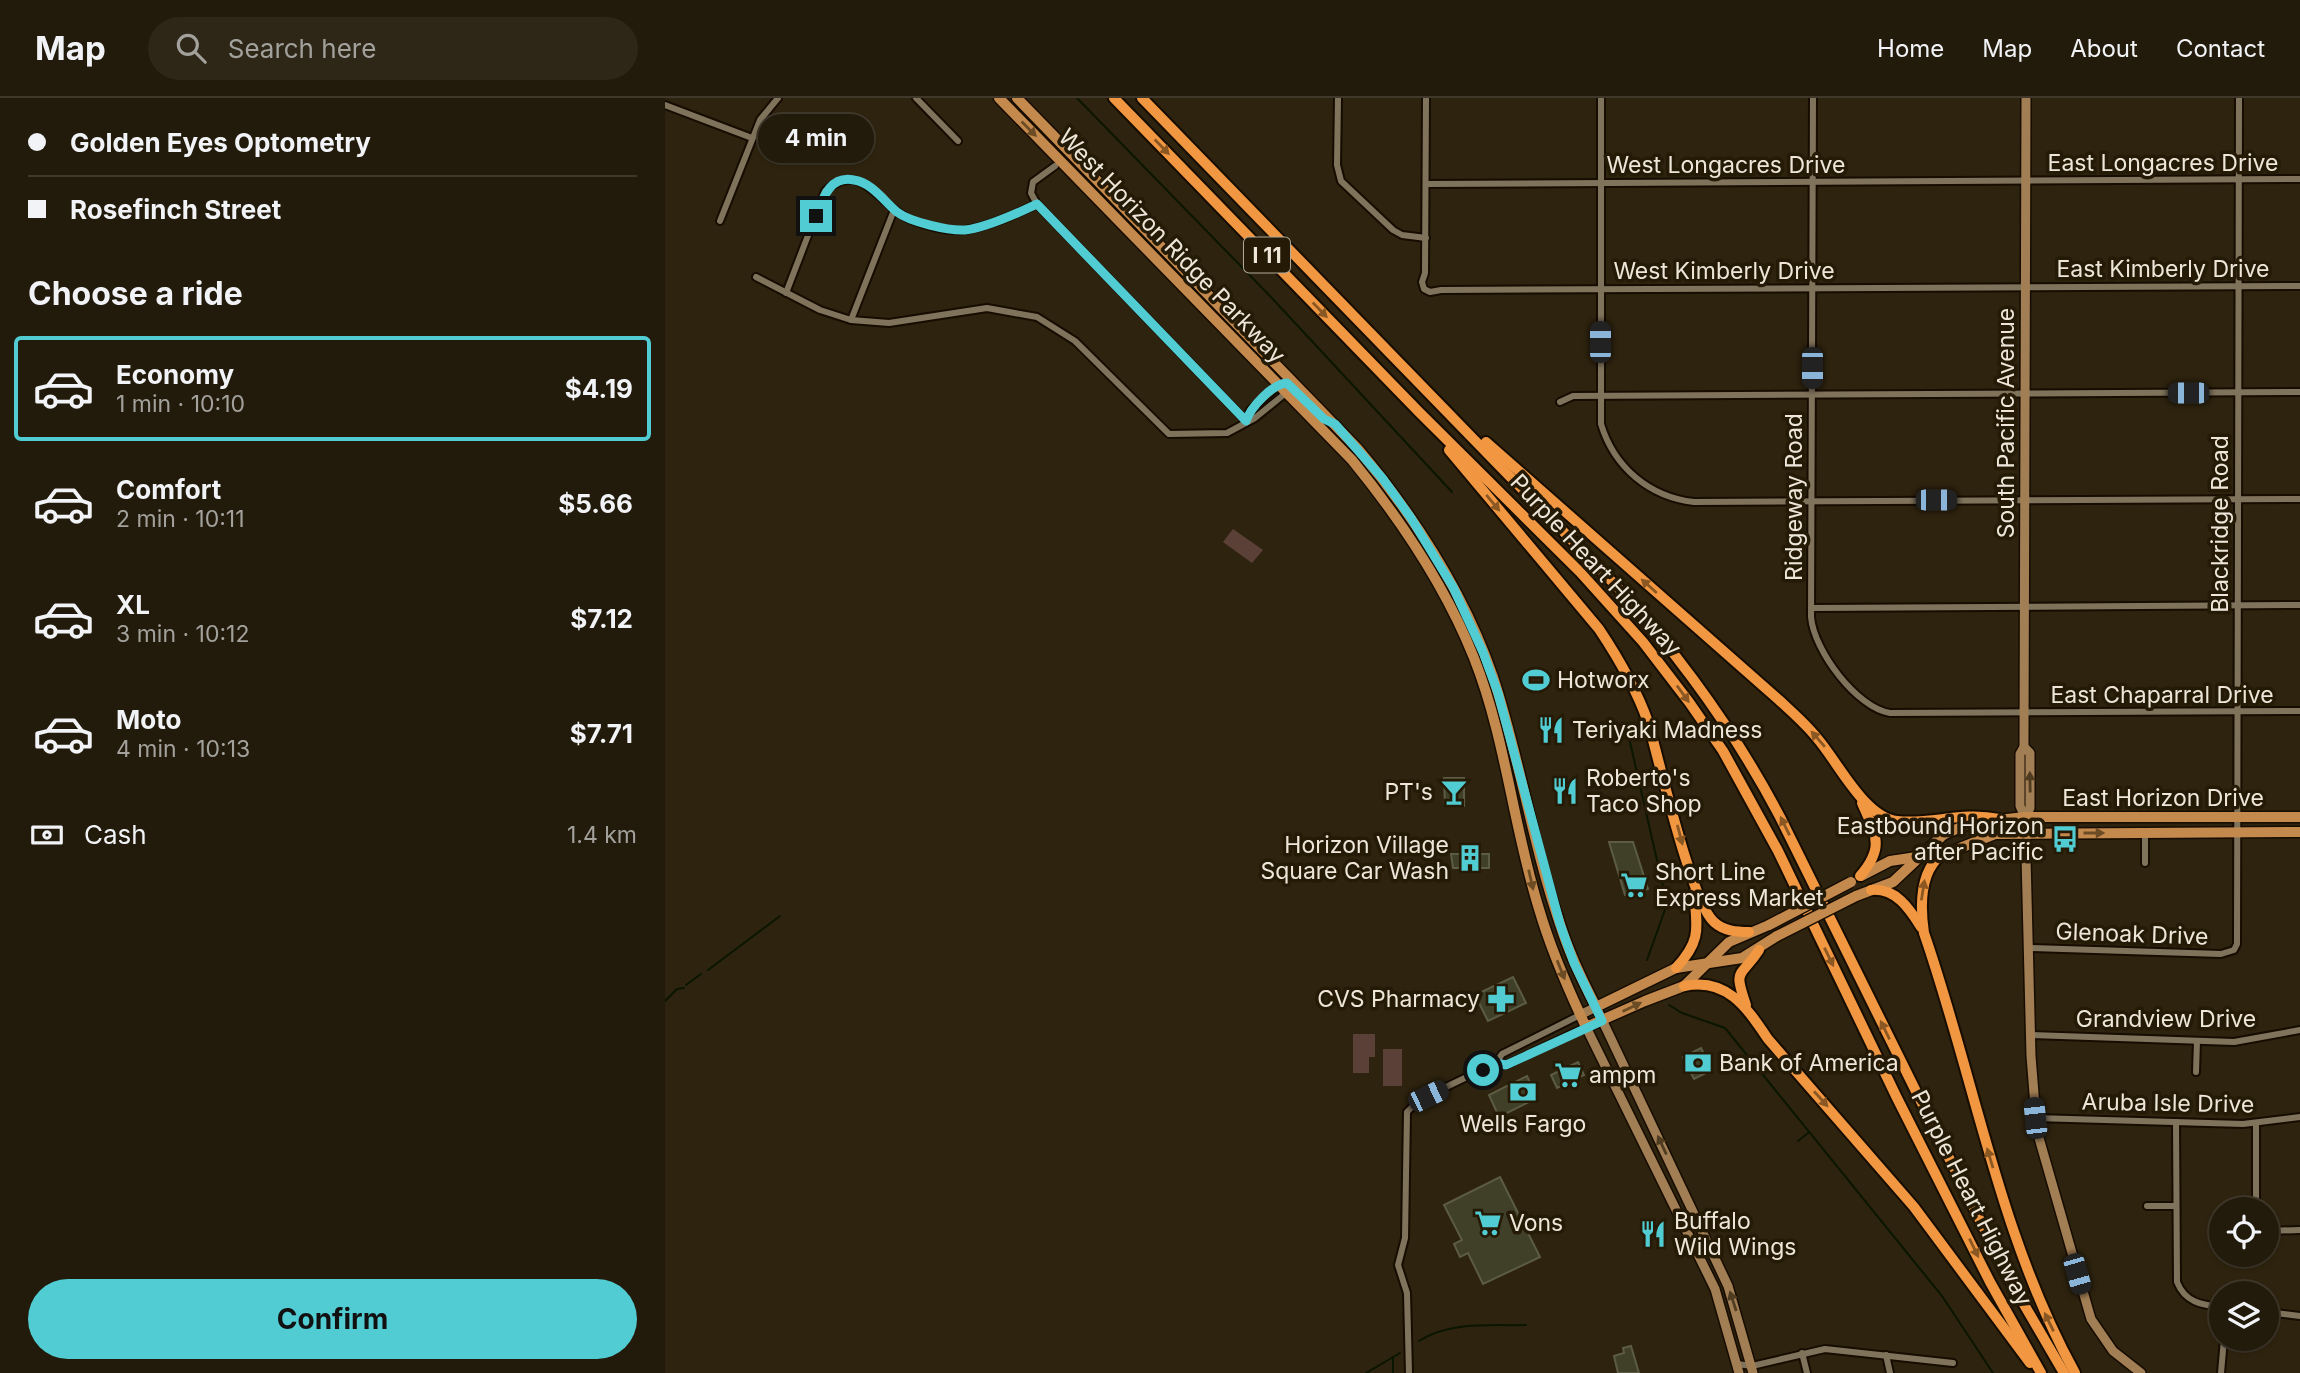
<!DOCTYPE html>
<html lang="en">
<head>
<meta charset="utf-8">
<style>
  body { margin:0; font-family:Inter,sans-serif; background:#2e2718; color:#f1f3f6; height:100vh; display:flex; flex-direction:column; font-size:26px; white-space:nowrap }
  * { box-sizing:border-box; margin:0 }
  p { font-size:23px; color:#a2a19c }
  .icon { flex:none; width:38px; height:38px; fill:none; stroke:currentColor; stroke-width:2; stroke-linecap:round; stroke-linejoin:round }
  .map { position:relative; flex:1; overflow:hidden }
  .sheet { display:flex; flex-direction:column; background:#221a0a; width:665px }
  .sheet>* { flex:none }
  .guide { display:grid; align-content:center; height:154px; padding:0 28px; background:#221a0a }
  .fabs { position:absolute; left:1544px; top:1099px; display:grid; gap:14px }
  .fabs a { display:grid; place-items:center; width:70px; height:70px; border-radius:50%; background:#221a0a; box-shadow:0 2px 5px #0004,0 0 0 2px #3f382b; font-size:35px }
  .end { position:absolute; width:32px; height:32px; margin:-16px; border:9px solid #51ccd2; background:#111; box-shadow:0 0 0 4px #111 }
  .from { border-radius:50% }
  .bubble { position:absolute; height:49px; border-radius:24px; background:#221a0a; box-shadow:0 2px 5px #0004,0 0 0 2px #3f382b; font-size:23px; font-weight:700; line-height:49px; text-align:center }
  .car { position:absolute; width:21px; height:42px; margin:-21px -10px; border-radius:9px; box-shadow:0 0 5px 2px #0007; background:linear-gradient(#222 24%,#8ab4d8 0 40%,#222 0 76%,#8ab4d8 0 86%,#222 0) }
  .guide b { display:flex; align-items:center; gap:24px; height:66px; font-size:26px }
  .guide b+b { border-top:2px solid #3f382b }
  .guide i { width:18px; height:18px; background:#f1f3f6 }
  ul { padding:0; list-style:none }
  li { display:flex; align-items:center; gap:21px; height:105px; margin:0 14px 10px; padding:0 14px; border:4px solid transparent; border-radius:7px }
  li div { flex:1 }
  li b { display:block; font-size:26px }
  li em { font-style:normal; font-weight:700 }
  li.selected { border-color:#51ccd2 }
  li>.icon { width:63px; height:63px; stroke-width:1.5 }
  h2 { padding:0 28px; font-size:32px; line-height:84px }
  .pay { display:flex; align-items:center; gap:18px; height:77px; padding:0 28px; font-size:26px }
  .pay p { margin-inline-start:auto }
  .primary-button { display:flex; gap:14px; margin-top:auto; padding:14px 28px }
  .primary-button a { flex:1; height:80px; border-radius:42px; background:#51ccd2; color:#111; font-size:28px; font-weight:700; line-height:80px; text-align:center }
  header { display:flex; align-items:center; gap:42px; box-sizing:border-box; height:98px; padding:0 35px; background:#221a0a; border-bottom:2px solid #3f382b }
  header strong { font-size:33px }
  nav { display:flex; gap:38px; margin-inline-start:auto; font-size:24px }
  .search { width:490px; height:63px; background:#2e2718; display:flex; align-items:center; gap:18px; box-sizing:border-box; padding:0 24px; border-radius:38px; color:#a2a19c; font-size:26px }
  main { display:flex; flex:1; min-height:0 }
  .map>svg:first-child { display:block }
</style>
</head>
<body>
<header>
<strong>Map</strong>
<div class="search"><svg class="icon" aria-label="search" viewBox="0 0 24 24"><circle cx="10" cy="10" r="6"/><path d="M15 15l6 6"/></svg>Search here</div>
<nav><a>Home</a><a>Map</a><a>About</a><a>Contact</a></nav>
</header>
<main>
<section class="sheet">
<div class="guide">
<b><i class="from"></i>Golden Eyes Optometry</b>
<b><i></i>Rosefinch Street</b>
</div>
<h2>Choose a ride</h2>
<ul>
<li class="selected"><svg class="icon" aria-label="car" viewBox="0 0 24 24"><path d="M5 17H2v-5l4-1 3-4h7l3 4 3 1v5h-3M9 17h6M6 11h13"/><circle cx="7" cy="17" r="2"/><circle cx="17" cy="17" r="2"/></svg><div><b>Economy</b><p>1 min · 10:10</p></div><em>$4.19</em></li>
<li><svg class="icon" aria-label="car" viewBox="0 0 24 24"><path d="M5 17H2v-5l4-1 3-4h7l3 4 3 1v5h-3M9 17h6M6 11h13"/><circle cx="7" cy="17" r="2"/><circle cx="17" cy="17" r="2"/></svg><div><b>Comfort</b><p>2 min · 10:11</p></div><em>$5.66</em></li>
<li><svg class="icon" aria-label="car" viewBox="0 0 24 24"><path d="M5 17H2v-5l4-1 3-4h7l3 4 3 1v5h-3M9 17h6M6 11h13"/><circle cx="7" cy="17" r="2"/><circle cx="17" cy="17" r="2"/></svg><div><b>XL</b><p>3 min · 10:12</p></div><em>$7.12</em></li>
<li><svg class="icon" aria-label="car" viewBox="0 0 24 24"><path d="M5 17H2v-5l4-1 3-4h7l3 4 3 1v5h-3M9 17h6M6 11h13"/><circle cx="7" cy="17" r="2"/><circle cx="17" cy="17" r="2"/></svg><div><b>Moto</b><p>4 min · 10:13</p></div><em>$7.71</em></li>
</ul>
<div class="pay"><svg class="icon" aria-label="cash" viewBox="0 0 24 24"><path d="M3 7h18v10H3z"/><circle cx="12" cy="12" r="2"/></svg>Cash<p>1.4 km</p></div>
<div class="primary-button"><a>Confirm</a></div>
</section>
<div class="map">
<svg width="1635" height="1275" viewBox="0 0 1635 1275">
  <rect width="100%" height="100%" fill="#2e230e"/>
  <g fill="#5b4038">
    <polygon points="568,431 598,452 587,465 558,444"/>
    <polygon points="688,936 710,936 710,959 704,959 704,975 688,975"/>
    <rect x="718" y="951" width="19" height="37"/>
  </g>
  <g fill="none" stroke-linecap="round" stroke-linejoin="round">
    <g stroke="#0a1600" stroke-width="2">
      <polyline points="412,0 604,197 787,394"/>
      <polyline points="962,631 1002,806 982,862"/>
      <polyline points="43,872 115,818"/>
      <polyline points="21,887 36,876"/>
      <polyline points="0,903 12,891 19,890"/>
      <polyline points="1004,907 1017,915 1060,930 1277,1198 1328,1275"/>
      <polyline points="1133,1043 1143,1035"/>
      <path d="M 754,1243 C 784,1223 826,1228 861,1227"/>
      <polyline points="701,1275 735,1255"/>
      <polyline points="728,1275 728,1259"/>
    </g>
  </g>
  <g fill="#404028" stroke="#5c5b43" stroke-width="2">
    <polygon points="779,680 799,680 799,708 780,708"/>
    <polygon points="944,744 968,744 983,791 960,797"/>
    <polygon points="786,756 824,756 824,770 788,770"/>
    <polygon points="848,879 861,905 823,923 810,897"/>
    <polygon points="1036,950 1047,972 1029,981 1018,959"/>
    <polygon points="913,964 919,977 892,990 886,977"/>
    <polygon points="862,978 872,1000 834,1019 824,997"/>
    <polygon points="835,1079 875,1159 818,1186 803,1155 795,1159 789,1146 797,1142 779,1107"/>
    <polygon points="966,1248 974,1275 953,1275 949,1258 959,1255 958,1250"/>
  </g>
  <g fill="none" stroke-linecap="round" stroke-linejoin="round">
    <defs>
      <g id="street">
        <polyline points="251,0 293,43"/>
        <polyline points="673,0 672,67 676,83 728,132 737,137 761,140"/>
        <polyline points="761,0 760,175 757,184 759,191 765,194 776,192 1635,188"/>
        <path d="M 936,0 L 936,326 C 949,369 984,399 1029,404 L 1635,401"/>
        <path d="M 1148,0 L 1146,519 C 1149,553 1192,610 1225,615 L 1635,613"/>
        <polyline points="0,7 87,40"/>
        <polyline points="390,68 368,84 366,95 372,106 581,323"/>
        <polyline points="761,86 1635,81"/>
        <polyline points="55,123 95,22 113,0"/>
        <polyline points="91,179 155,212 186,222 224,225 322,210 372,219 410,243 504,336 562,335 590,320 622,294"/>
        <path d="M 121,195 L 160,93 C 194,63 210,100 237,117 C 251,126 283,134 300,132 C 323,129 351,116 372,106"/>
        <polyline points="186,222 229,112"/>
        <polyline points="895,304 908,298 1635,294"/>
        <polyline points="581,323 585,312 615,286"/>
        <polyline points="1146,510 1635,507"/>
        <polyline points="1480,734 1480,765"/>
        <polyline points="1364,850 1556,856 1569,852 1572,846 1574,0"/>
        <polyline points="1366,937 1569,944 1635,932"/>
        <polyline points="831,965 841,967 921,929"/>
        <polyline points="1531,974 1532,943"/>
        <polyline points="1370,1020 1578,1026 1635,1019"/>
        <path d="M 1511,1024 L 1512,1184 C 1520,1204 1536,1207 1556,1209"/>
        <polyline points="1482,1108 1511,1108"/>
        <polyline points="1591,1111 1591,1026"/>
        <polyline points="1601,1133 1635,1132"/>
        <polyline points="1601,1214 1635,1218"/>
        <polyline points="1137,1255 1142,1275"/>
        <polyline points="1221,1257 1225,1275"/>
        <polyline points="1072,1266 1087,1268 1160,1251 1288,1265"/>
        <polyline points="744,1275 742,1195 733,1167 740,1140 742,1014 754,1002 831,965 837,956 915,917"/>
        <polyline points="1556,1275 1559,1241"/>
      </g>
      <g id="secondary">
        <polyline points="1361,0 1359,640 1359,649 1355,656 1355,708 1360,719 1366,958 1372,1033 1426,1221 1448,1253 1476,1275"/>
        <polyline points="1359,649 1365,655 1365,710 1360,719"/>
        <polyline points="915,917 931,909 1063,1188 1088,1275"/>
        <polyline points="921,929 1050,1191 1074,1275"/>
      </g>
      <g id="primary">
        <path d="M 334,0 L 687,362 C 736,422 780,487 809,560 C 841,641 848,728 874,811 C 886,852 903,891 921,929 L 980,903 L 1019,888 L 1064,844 L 1104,827"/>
        <path d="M 352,0 L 693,351 C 750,419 799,495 828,579 C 855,660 867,745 895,826 C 904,855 917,882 931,909 L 1011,870 L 1077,860 L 1112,838"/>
        <polyline points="1196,778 1225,763 1285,754 1330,736 1635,734"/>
        <polyline points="1191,798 1228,784 1278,737 1305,725 1360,719 1635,719"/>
      </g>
      <g id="highway">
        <polyline points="449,0 754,314 915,474 978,544 1024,604 1058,653 1113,753 1232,1000 1325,1184 1376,1275"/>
        <path d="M 477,0 L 959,496 C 1020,565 1072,637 1115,719 L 1343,1179 L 1399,1275"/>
        <path d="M 821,344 L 1114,602 C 1127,614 1141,626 1152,640 C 1173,664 1199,719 1232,723 C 1267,727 1296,713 1334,721"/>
        <path d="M 784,352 L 934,531 C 954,561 971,590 983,624 C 994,661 1026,804 1049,824 C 1059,833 1071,834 1084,834"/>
        <path d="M 1277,756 C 1254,774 1255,808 1259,835 C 1310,982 1334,1137 1410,1275"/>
        <path d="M 1195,778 C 1220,749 1211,737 1197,705"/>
        <path d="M 1206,792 C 1231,790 1244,810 1256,829"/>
        <path d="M 1011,870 C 1037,842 1032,830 1029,795"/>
        <path d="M 1019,888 C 1062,879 1082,910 1103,941 L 1249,1109 L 1365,1265"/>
        <path d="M 1081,907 C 1068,869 1075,881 1094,852"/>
      </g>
    </defs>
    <use href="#street" stroke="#160c00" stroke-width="10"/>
    <use href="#secondary" stroke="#160c00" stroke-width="12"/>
    <use href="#primary" stroke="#160c00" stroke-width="13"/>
    <use href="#highway" stroke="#160c00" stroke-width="14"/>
    <use href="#street" stroke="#80735c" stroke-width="6"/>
    <use href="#secondary" stroke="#a27e54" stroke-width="9"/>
    <use href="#primary" stroke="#c4894c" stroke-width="10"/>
    <use href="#highway" stroke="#f29741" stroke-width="10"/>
    <defs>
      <g id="primary-bridge">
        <polyline points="1104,827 1186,784"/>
        <polyline points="1112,838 1191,798"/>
      </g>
    </defs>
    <use href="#primary-bridge" stroke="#160c00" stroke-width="13" stroke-linecap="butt"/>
    <use href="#primary-bridge" stroke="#c4894c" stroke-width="10"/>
  </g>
  <defs><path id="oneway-solid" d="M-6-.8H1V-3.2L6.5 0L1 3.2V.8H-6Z" transform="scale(1.75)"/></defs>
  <g fill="#6c4c25">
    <use href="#oneway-solid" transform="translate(364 31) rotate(45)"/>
    <use href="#oneway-solid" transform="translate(1429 735)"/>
    <use href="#oneway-solid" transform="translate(866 782) rotate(77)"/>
    <use href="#oneway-solid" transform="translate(896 872) rotate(68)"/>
    <use href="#oneway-solid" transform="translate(967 909) rotate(-26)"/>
  </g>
  <g fill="#8b5823">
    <use href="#oneway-solid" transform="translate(497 49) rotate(46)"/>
    <use href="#oneway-solid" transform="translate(655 212) rotate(46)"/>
    <use href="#oneway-solid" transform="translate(828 405) rotate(50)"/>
    <use href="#oneway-solid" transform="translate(984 488) rotate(-138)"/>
    <use href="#oneway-solid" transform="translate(1018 596) rotate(54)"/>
    <use href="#oneway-solid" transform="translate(1153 641) rotate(-131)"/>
    <use href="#oneway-solid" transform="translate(1120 728) rotate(-116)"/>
    <use href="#oneway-solid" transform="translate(1015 737) rotate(75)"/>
    <use href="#oneway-solid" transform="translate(1258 792) rotate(-81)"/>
    <use href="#oneway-solid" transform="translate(1164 859) rotate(64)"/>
    <use href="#oneway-solid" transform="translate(1220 932) rotate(-116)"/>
    <use href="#oneway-solid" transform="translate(1156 1001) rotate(48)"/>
    <use href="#oneway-solid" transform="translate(1325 1060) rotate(-107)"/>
    <use href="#oneway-solid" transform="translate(1309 1150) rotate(64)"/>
    <use href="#oneway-solid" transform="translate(1384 1224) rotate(-116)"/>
  </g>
  <g fill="#503d21">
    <use href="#oneway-solid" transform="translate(1365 684) rotate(-91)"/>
    <use href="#oneway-solid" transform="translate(997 1047) rotate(-115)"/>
    <use href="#oneway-solid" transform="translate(1068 1203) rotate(-108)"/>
  </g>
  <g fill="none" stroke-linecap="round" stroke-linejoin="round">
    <path stroke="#51ccd2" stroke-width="9" d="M 151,118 C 158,100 165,77 189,82 C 206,84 220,104 232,114 C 245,124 284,133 300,132 C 321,130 353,115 372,106 L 581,323 C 586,309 607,286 622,285 L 659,321 L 670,326 L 718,381 L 746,420 L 788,489 L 818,554 L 833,595 L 895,826 L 909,865 L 937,923 L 841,967 L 831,965 L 818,972"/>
  </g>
  <defs>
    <symbol id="stadium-bare" viewBox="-9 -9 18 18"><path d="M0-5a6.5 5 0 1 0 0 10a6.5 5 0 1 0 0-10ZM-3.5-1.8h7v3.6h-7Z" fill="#51ccd2" stroke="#241a05" stroke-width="2.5" paint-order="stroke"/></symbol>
    <symbol id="restaurant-bare" viewBox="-9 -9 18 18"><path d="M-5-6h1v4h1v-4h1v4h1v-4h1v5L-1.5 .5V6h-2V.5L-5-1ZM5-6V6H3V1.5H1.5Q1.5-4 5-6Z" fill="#51ccd2" stroke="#241a05" stroke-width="2.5" paint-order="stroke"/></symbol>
    <symbol id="bar-bare" viewBox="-9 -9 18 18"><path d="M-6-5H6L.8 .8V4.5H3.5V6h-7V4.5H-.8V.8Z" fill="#51ccd2" stroke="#241a05" stroke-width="2.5" paint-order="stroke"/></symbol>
    <symbol id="bus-bare" viewBox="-9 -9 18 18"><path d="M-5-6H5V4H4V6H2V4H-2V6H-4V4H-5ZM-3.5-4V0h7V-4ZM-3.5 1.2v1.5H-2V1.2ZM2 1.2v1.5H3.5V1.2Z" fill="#51ccd2" stroke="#241a05" stroke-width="2.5" paint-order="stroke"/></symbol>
    <symbol id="building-bare" viewBox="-9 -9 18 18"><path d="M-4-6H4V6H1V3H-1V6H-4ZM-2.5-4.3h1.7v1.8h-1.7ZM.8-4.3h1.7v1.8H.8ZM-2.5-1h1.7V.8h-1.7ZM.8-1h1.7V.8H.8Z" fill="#51ccd2" stroke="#241a05" stroke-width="2.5" paint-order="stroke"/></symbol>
    <symbol id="supermarket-bare" viewBox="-9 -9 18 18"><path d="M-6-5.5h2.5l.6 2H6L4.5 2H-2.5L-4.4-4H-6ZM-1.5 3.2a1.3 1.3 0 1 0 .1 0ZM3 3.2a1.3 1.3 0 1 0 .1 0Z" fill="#51ccd2" stroke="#241a05" stroke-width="2.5" paint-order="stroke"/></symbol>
    <symbol id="pharmacy-bare" viewBox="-9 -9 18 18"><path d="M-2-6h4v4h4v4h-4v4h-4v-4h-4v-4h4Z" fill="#51ccd2" stroke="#241a05" stroke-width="2.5" paint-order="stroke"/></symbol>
    <symbol id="bank-bare" viewBox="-9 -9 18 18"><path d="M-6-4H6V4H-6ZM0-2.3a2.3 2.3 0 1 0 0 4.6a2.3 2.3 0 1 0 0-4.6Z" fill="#51ccd2" stroke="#241a05" stroke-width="2.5" paint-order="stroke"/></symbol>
  </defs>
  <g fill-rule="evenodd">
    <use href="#stadium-bare" x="852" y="563" width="38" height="38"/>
    <use href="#restaurant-bare" x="867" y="613" width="38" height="38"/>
    <use href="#restaurant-bare" x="881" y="674" width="38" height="38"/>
    <use href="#bar-bare" x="770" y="675" width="38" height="38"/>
    <use href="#bus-bare" x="1381" y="722" width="38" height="38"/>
    <use href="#building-bare" x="786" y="741" width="38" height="38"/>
    <use href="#supermarket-bare" x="950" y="768" width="38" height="38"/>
    <use href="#pharmacy-bare" x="817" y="882" width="38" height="38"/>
    <use href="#bank-bare" x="1014" y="946" width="38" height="38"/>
    <use href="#supermarket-bare" x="884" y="958" width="38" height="38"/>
    <use href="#bank-bare" x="839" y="975" width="38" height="38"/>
    <use href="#supermarket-bare" x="804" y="1106" width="38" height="38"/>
    <use href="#restaurant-bare" x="969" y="1117" width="38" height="38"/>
  </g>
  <g text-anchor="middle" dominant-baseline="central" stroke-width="7" stroke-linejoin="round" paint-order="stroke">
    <rect fill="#241a05" stroke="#b1a999" stroke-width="2" x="579" y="139.5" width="46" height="35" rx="5"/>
    <g font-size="21" font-weight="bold" fill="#ede6d9">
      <text x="602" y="157">I 11</text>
    </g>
    <g font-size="23" fill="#ede6d9" stroke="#241a05">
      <text x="1498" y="65">East Longacres Drive</text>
      <text x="1061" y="67">West Longacres Drive</text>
      <text transform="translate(507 148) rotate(46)">West Horizon Ridge Parkway</text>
      <text x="1498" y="171">East Kimberly Drive</text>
      <text x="1059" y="173">West Kimberly Drive</text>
      <text transform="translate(1341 325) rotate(-90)">South Pacific Avenue</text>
      <text transform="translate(1129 399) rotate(-90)">Ridgeway Road</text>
      <text transform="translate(1555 426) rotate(-90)">Blackridge Road</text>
      <text transform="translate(931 467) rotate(47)">Purple Heart Highway</text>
      <text x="1497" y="597">East Chaparral Drive</text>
      <text x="1498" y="700">East Horizon Drive</text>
      <text transform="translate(1467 836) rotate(2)">Glenoak Drive</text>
      <text x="1501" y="921">Grandview Drive</text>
      <text transform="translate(1503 1005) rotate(1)">Aruba Isle Drive</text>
      <text transform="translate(1307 1100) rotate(63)">Purple Heart Highway</text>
    </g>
    <g font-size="23" fill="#ede6d9" stroke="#241a05" text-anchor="start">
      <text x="892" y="582">Hotworx</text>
      <text x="907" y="632">Teriyaki Madness</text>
      <text x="921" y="680">Roberto's<tspan x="921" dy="26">Taco Shop</tspan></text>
      <text x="768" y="694" text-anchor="end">PT's</text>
      <text x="1379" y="728" text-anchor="end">Eastbound Horizon<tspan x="1379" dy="26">after Pacific</tspan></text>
      <text x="784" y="747" text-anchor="end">Horizon Village<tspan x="784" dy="26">Square Car Wash</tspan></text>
      <text x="990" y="774">Short Line<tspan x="990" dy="26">Express Market</tspan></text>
      <text x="815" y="901" text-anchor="end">CVS Pharmacy</text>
      <text x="1054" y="965">Bank of America</text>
      <text x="924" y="977">ampm</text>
      <text x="858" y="1026" text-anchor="middle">Wells Fargo</text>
      <text x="1009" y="1123">Buffalo<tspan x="1009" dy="26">Wild Wings</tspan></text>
      <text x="844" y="1125">Vons</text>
    </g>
  </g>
</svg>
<div class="fabs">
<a><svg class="icon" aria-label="locate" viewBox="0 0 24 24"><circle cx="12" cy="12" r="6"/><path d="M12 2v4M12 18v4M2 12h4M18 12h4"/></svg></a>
<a><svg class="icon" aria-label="layers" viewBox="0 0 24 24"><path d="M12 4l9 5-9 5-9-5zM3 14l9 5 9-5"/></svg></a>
</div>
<i class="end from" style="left:818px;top:972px"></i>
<i class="end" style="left:151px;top:118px"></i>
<div class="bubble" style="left:93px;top:16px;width:116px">4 min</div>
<i class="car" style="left:935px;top:244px;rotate:0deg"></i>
<i class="car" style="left:1147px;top:270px;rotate:180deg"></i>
<i class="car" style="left:1523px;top:295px;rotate:270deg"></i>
<i class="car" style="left:1271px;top:402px;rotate:90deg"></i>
<i class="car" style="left:763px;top:998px;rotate:64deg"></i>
<i class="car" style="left:1370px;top:1020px;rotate:354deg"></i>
<i class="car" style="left:1412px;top:1176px;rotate:164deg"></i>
</div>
</main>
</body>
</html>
